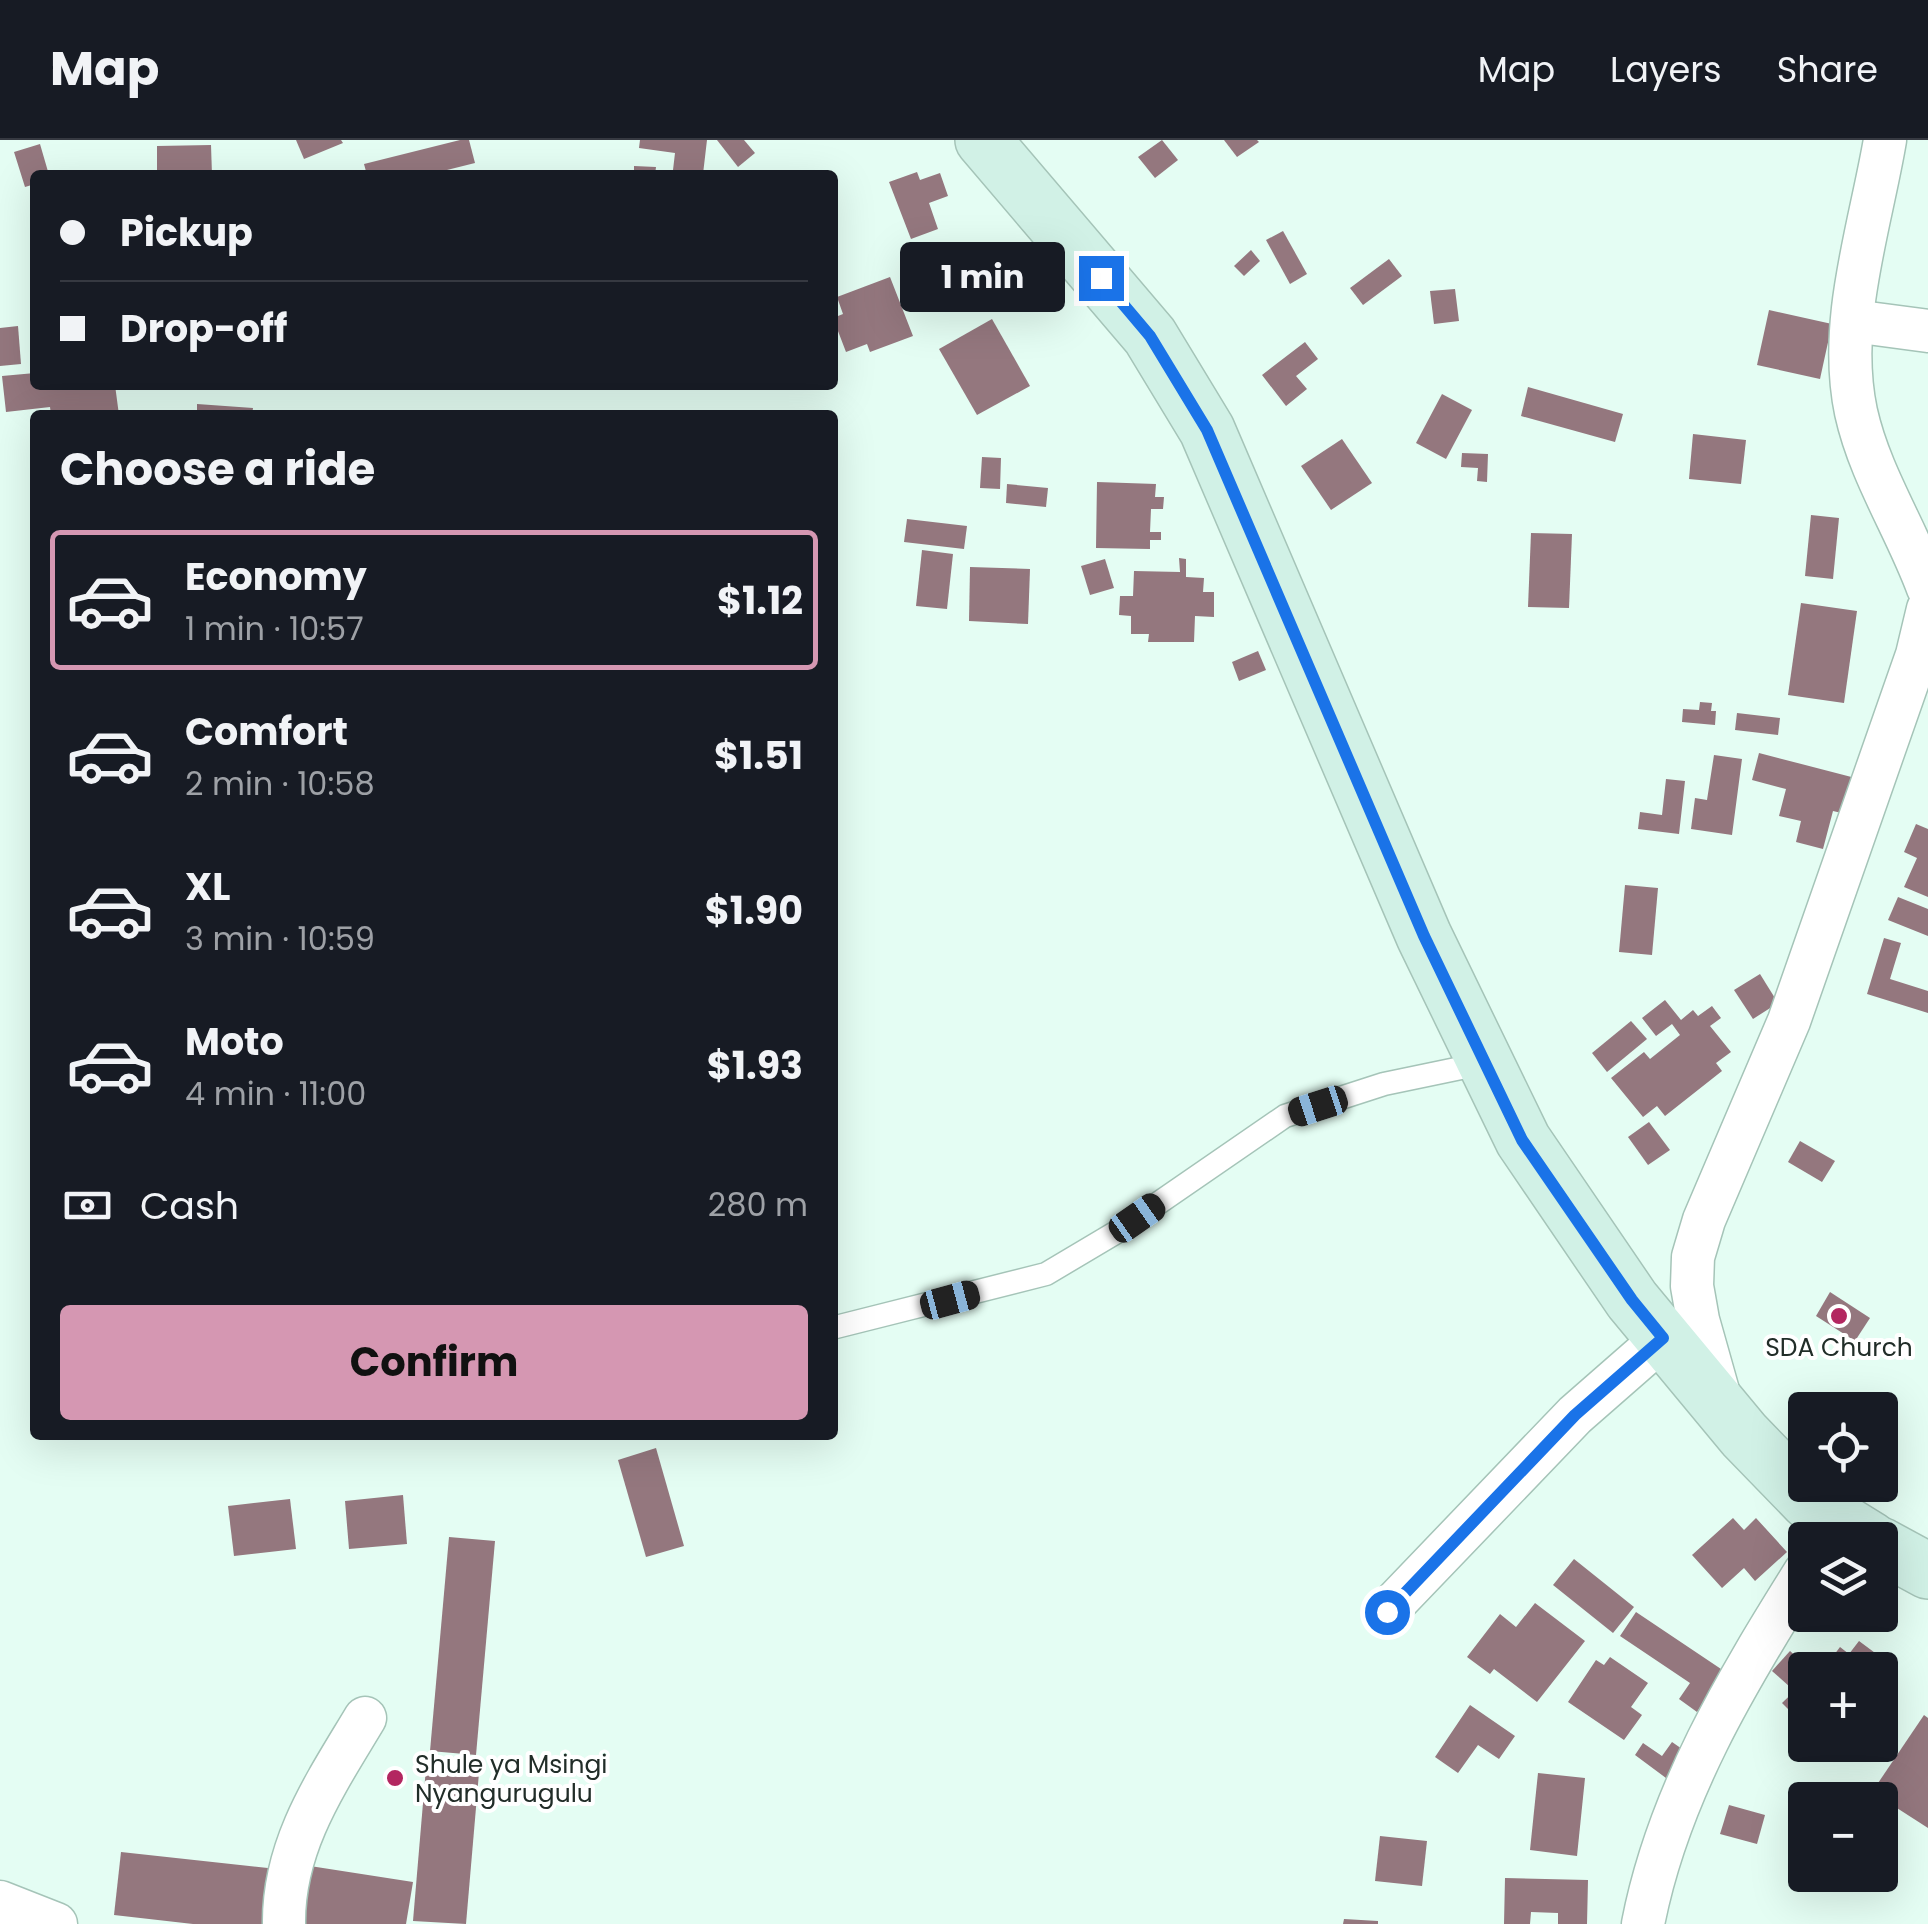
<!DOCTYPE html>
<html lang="en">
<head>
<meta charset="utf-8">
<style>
  body { margin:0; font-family:Poppins,sans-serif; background:#242831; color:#f1f3f6; height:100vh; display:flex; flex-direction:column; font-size:38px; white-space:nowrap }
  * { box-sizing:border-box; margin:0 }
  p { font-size:32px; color:#9ea1a6 }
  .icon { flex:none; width:55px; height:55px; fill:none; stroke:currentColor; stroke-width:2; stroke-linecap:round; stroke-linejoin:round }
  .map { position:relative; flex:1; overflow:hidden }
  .details { position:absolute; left:30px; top:270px; width:808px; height:1030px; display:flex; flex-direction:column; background:#171b24; border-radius:10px; box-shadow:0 10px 40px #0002 }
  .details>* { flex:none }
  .guide { position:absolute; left:30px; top:30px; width:808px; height:220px; border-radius:10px; box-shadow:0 10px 40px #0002; display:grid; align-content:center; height:220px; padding:0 30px; background:#171b24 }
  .controls { position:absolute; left:1788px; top:1252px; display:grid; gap:20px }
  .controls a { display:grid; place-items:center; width:110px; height:110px; border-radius:10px; background:#171b24; box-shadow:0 10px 40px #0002; font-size:50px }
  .end { position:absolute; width:45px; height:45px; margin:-22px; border:12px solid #1a73e8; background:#fff; box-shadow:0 0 0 5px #fff }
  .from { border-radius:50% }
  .bubble { position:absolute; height:70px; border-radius:10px; background:#171b24; box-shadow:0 10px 40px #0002; font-size:32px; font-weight:700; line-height:70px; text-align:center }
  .car { position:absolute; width:30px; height:60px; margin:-30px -15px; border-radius:12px; box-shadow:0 0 8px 2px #0007; background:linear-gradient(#222 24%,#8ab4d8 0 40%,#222 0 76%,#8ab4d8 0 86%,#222 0) }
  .guide b { display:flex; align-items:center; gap:35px; height:95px; font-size:38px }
  .guide b+b { border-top:2px solid #363941 }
  .guide i { width:25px; height:25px; background:#f1f3f6 }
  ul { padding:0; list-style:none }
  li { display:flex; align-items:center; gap:30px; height:140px; margin:0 20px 15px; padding:0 10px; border:5px solid transparent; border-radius:10px }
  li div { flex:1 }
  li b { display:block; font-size:38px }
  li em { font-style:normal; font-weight:700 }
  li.current { border-color:#d597b2 }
  li>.icon { width:90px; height:90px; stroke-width:1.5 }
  h2 { padding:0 30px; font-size:45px; line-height:120px }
  .pay { display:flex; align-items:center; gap:25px; height:110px; padding:0 30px; font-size:38px }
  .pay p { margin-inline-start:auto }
  .button { display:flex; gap:20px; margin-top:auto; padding:20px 30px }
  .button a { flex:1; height:115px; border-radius:10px; background:#d597b2; color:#111; font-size:40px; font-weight:700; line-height:115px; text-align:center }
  header { display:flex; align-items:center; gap:60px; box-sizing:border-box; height:140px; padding:0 50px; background:#171b24; border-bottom:2px solid #363941 }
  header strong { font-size:48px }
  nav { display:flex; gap:55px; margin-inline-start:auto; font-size:35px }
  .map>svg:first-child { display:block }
</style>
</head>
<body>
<header>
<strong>Map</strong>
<nav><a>Map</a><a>Layers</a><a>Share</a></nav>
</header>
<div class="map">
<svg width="1928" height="1784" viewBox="0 0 1928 1784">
  <rect width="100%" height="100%" fill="#e4fdf3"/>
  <g fill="#94777e">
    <polygon points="296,0 341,0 343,3 304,19"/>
    <polygon points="460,0 469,0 475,23 427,35 367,35 364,24"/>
    <polygon points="640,0 707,0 703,34 673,30 675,13 639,8"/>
    <polygon points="717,0 744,0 755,13 738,27"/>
    <polygon points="1162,0 1178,20 1155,38 1138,17"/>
    <polygon points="1224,0 1257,0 1259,2 1237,17"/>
    <polygon points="40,4 49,35 35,35 35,44 25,47 14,12"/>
    <polygon points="211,5 212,35 157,35 157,6"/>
    <polygon points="634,26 656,27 655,35 634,35"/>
    <polygon points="917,32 920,40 940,33 948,56 929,63 938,89 911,99 889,42"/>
    <polygon points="1283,91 1307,134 1290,144 1266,100"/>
    <polygon points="1251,110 1260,121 1244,136 1234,126"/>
    <polygon points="1389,119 1402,136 1363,165 1350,148"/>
    <polygon points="890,137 913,196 870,212 867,204 846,212 833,178 843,174 837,157"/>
    <polygon points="1455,149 1459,181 1434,184 1430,151"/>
    <polygon points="1769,170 1832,184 1820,239 1757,225"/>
    <polygon points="992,179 1030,246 977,275 939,209"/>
    <polygon points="18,186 21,224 0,226 0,188"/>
    <polygon points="1305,202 1318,219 1296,236 1307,249 1286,266 1262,235"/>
    <polygon points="35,233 35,245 115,245 119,275 51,275 50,267 6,272 2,236"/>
    <polygon points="1528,247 1623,274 1615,302 1521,276"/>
    <polygon points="1442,254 1472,270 1446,319 1416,303"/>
    <polygon points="197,264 253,268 252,275 197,275"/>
    <polygon points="1693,294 1746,300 1741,344 1689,339"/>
    <polygon points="1342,299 1372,343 1331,370 1301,326"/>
    <polygon points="1462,313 1488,314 1487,342 1477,341 1478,328 1461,327"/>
    <polygon points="982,317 1001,318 1000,349 980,348"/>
    <polygon points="1097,342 1156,344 1155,357 1164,357 1163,369 1151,369 1150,392 1161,392 1161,400 1150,400 1150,409 1096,408"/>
    <polygon points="1007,344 1048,348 1046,367 1006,363"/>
    <polygon points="1811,375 1839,378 1833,439 1805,436"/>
    <polygon points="907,379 967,386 964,409 904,402"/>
    <polygon points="1531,393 1572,394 1569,468 1528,467"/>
    <polygon points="922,410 953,414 947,469 916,466"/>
    <polygon points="1179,418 1186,419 1186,437 1204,438 1203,452 1214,452 1214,477 1195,476 1194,502 1148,502 1149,494 1131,494 1131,476 1119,475 1120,456 1133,456 1134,431 1180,432"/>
    <polygon points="1105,419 1114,448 1090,455 1081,426"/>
    <polygon points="970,427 1030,429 1028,484 969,481"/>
    <polygon points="1801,463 1857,471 1844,563 1788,555"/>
    <polygon points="1258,511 1266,530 1239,541 1232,522"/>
    <polygon points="1700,562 1712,563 1711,571 1716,571 1715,585 1682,582 1683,569 1699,570"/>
    <polygon points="1737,573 1780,578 1778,595 1735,590"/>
    <polygon points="1759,613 1863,640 1854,676 1833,671 1823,709 1796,702 1801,681 1779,676 1786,649 1752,640"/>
    <polygon points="1714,615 1742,619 1732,695 1691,689 1695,658 1707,660"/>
    <polygon points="1666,639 1685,641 1679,694 1638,689 1640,672 1662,675"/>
    <polygon points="1916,684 1928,689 1928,757 1904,747 1917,718 1904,712"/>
    <polygon points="1625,745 1658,748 1652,815 1619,812"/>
    <polygon points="1898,757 1928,769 1928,796 1888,780"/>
    <polygon points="1884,798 1901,803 1890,839 1928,851 1928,873 1867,854"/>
    <polygon points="1760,834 1778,863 1753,879 1734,850"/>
    <polygon points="1665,860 1681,880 1693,870 1698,876 1712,866 1721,878 1710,886 1731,912 1716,923 1722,931 1665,976 1657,966 1643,977 1611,938 1644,912 1650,919 1680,895 1672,884 1656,896 1642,878"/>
    <polygon points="1631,881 1647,899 1607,932 1592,913"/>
    <polygon points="1649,982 1670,1010 1648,1025 1628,997"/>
    <polygon points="1800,1001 1835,1021 1822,1042 1788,1022"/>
    <polygon points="1830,1152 1870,1178 1855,1201 1816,1176"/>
    <polygon points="656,1308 684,1406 646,1417 618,1320"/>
    <polygon points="403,1355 407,1404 349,1409 345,1361"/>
    <polygon points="290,1359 296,1409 234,1416 228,1366"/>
    <polygon points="1733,1378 1744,1390 1756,1378 1787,1412 1755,1441 1744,1428 1722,1448 1692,1415"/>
    <polygon points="449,1397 495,1401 476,1615 430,1611"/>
    <polygon points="1574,1419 1634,1467 1613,1493 1553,1445"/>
    <polygon points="1535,1463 1585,1501 1537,1562 1494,1529 1490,1534 1467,1517 1500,1474 1516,1487"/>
    <polygon points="1636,1472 1724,1531 1697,1572 1679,1559 1690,1543 1620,1496"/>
    <polygon points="1859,1501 1894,1527 1880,1545 1880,1530 1838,1530 1828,1523 1840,1507 1849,1514"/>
    <polygon points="1790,1511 1808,1527 1790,1547 1772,1531"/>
    <polygon points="1610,1517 1648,1543 1631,1567 1642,1575 1624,1600 1568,1562 1596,1520 1604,1525"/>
    <polygon points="1805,1541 1805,1586 1782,1563"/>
    <polygon points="1470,1565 1515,1596 1499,1619 1478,1605 1458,1633 1435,1617"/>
    <polygon points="1924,1575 1928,1578 1928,1688 1872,1652"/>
    <polygon points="1672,1602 1685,1611 1666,1638 1635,1615 1643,1603 1662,1616"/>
    <polygon points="427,1616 480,1621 466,1784 413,1781"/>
    <polygon points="1538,1633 1585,1638 1577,1716 1530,1710"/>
    <polygon points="1729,1665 1765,1675 1757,1704 1720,1694"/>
    <polygon points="1380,1696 1427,1701 1422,1746 1375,1741"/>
    <polygon points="121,1712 277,1729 271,1784 193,1784 114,1775"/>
    <polygon points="310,1726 413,1742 406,1784 300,1784"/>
    <polygon points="1505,1738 1588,1740 1587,1784 1558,1784 1558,1773 1531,1772 1530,1784 1504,1784"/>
    <polygon points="1344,1779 1378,1781 1378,1784 1343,1784"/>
  </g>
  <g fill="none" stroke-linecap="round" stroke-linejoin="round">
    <defs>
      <polyline id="lane" points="832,1188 1046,1134 1115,1093 1285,976 1384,944 1485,923"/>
      <g id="street">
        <path d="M 1885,0 C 1870,88 1837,182 1856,272 C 1870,335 1906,388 1928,448"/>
        <polyline points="1853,181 1928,191"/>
        <polyline points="1720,1258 1698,1180 1692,1146 1693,1117 1704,1080 1789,881 1917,515 1928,469"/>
        <polyline points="1387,1471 1575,1275 1663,1198"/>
        <polyline points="0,1762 56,1784"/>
        <path d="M 284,1784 C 283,1705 326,1643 365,1578"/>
        <path d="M 1643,1784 C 1668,1655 1736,1542 1805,1432"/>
      </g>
      <g id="secondary">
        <polyline points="983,0 1150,196 1207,290 1424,796 1523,1000 1632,1160 1744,1295 1808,1361 1871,1400"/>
        <polyline points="1880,1405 1928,1431"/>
      </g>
    </defs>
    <use href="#lane" stroke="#a5c4b8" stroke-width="25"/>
    <use href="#street" stroke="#a5c4b8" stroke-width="45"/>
    <use href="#secondary" stroke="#a5c4b8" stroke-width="58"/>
    <use href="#lane" stroke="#fff" stroke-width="22"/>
    <use href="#street" stroke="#fff" stroke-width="42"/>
    <use href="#secondary" stroke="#d1f1e6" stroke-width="55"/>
  </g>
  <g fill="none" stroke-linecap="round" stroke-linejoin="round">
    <polyline stroke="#1a73e8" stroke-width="12" points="1101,138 1150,196 1207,290 1424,796 1522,1000 1632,1160 1663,1198 1575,1275 1387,1472"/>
  </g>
  <g fill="#b32760" stroke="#fff" stroke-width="4">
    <circle cx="1839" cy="1176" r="10"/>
    <circle cx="395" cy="1638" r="10"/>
  </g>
  <g text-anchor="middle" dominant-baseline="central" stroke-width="8" stroke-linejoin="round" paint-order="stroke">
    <g font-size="25" fill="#212d28" stroke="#fff">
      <text x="1839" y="1207">SDA Church</text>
      <text x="415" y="1624" text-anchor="start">Shule ya Msingi<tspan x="415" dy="29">Nyangurugulu</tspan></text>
    </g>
  </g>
</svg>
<div class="controls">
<a><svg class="icon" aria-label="locate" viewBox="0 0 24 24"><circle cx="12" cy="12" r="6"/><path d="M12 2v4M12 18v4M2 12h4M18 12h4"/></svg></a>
<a><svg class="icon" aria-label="layers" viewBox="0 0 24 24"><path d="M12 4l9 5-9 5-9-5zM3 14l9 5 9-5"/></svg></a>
<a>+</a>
<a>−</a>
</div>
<i class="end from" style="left:1387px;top:1472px"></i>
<i class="end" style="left:1101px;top:138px"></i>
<div class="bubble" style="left:900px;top:102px;width:165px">1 min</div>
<i class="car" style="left:1318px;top:966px;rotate:252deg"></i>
<i class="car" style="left:1137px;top:1078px;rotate:55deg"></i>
<i class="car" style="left:950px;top:1160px;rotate:75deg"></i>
<div class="guide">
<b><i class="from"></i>Pickup</b>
<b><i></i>Drop-off</b>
</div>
<section class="details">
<h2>Choose a ride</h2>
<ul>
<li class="current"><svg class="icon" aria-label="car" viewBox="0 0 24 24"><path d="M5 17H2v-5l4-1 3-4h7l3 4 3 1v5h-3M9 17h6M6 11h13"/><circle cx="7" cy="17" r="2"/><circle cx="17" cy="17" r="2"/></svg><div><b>Economy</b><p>1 min · 10:57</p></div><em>$1.12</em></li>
<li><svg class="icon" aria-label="car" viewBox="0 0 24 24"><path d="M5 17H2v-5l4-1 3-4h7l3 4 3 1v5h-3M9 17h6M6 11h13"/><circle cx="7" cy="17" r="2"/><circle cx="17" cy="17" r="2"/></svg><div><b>Comfort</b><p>2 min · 10:58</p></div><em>$1.51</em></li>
<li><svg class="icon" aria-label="car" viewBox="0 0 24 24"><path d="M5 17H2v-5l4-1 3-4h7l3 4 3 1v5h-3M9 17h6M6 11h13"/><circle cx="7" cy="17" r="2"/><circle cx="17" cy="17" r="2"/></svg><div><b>XL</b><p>3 min · 10:59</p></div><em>$1.90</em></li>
<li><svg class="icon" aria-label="car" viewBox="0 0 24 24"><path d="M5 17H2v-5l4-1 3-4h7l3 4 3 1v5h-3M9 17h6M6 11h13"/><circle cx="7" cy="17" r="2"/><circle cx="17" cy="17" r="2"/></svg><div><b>Moto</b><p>4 min · 11:00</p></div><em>$1.93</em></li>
</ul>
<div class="pay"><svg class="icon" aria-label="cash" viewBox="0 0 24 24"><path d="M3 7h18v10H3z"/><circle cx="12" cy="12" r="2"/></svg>Cash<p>280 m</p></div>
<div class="button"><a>Confirm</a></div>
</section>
</div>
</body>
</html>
